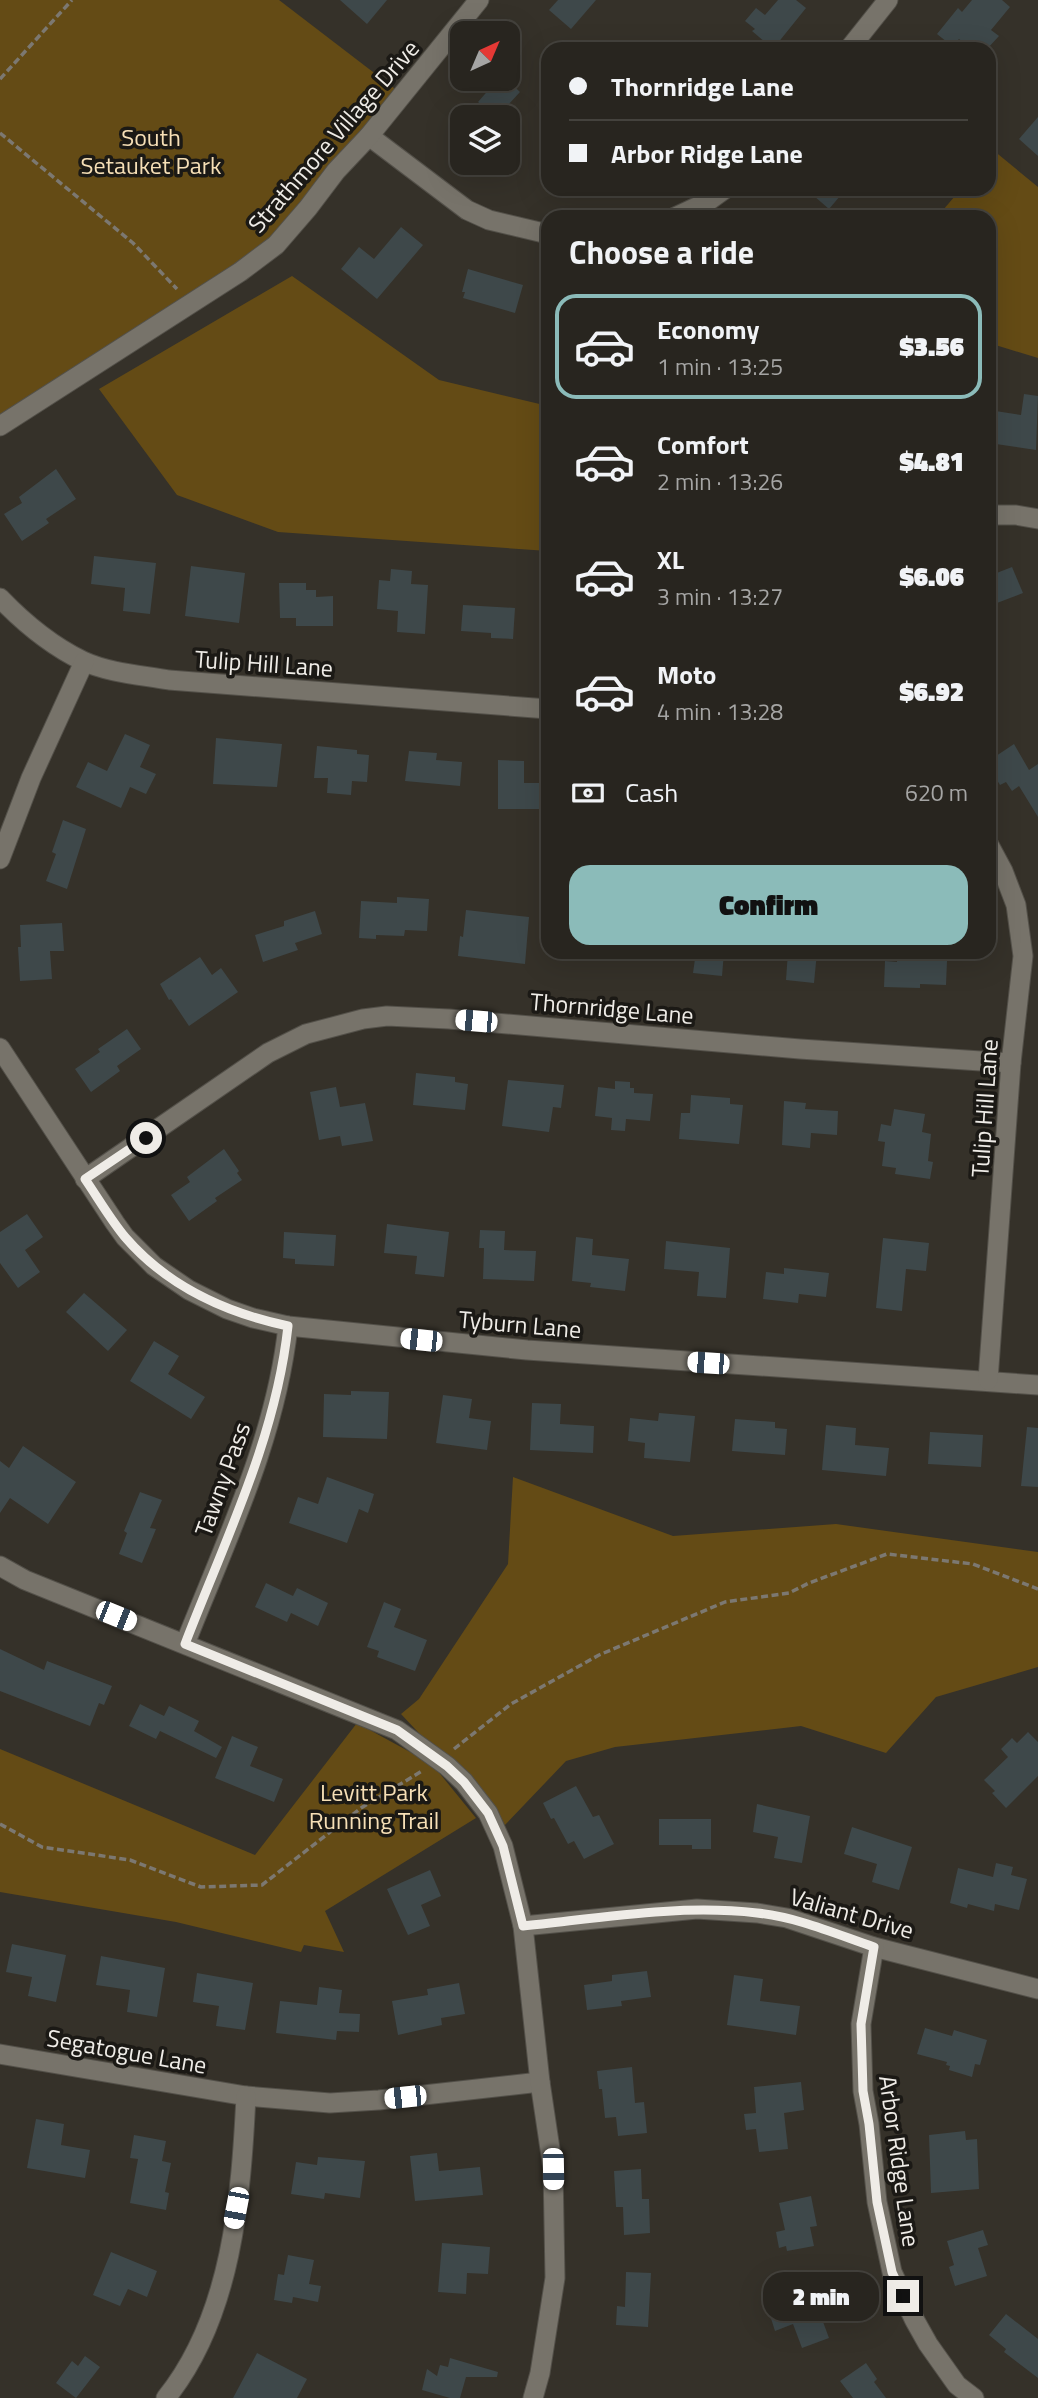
<!DOCTYPE html>
<html lang="en">
<head>
<meta charset="utf-8">
<style>
  body { margin:0; font-family:"Titillium Web",sans-serif; background:#34312c; color:#f1f3f6; height:100vh; display:flex; flex-direction:column; font-size:26px; white-space:nowrap }
  * { box-sizing:border-box; margin:0 }
  p { font-size:23px; color:#a5a5a4 }
  .icon { flex:none; width:38px; height:38px; fill:none; stroke:currentColor; stroke-width:2; stroke-linecap:round; stroke-linejoin:round }
  .map { position:relative; flex:1; overflow:hidden }
  .panel { position:absolute; left:541px; top:210px; width:455px; height:749px; display:flex; flex-direction:column; background:#28251f; border-radius:21px; box-shadow:0 7px 28px #0002,0 0 0 2px #44423d }
  .panel>* { flex:none }
  .banner { position:absolute; left:541px; top:42px; width:455px; height:154px; border-radius:21px; box-shadow:0 7px 28px #0002,0 0 0 2px #44423d; display:grid; align-content:center; height:154px; padding:0 28px; background:#28251f }
  .needle { width:46px; rotate:44deg }
  .controls { position:absolute; left:450px; top:21px; display:grid; gap:14px }
  .controls a { display:grid; place-items:center; width:70px; height:70px; border-radius:14px; background:#28251f; box-shadow:0 7px 28px #0002,0 0 0 2px #44423d; font-size:35px }
  .end { position:absolute; width:32px; height:32px; margin:-16px; border:9px solid #efece7; background:#111; box-shadow:0 0 0 4px #111 }
  .from { border-radius:50% }
  .bubble { position:absolute; height:49px; border-radius:21px; background:#28251f; box-shadow:0 7px 28px #0002,0 0 0 2px #44423d; font-size:23px; font-weight:800; line-height:49px; text-align:center }
  .car { position:absolute; width:21px; height:42px; margin:-21px -10px; border-radius:9px; box-shadow:0 0 5px 2px #0007; background:linear-gradient(#fff 24%,#345 0 40%,#fff 0 76%,#345 0 86%,#fff 0) }
  .banner b { display:flex; align-items:center; gap:24px; height:66px; font-size:26px }
  .banner b+b { border-top:2px solid #44423d }
  .banner i { width:18px; height:18px; background:#f1f3f6 }
  ul { padding:0; list-style:none }
  li { display:flex; align-items:center; gap:21px; height:105px; margin:0 14px 10px; padding:0 14px; border:4px solid transparent; border-radius:21px }
  li div { flex:1 }
  li b { display:block; font-size:26px }
  li em { font-style:normal; font-weight:800 }
  li.active { border-color:#8bbbb9 }
  li>.icon { width:63px; height:63px; stroke-width:1.5 }
  h2 { padding:0 28px; font-size:32px; line-height:84px }
  .pay { display:flex; align-items:center; gap:18px; height:77px; padding:0 28px; font-size:26px }
  .pay p { margin-inline-start:auto }
  .action { display:flex; gap:14px; margin-top:auto; padding:14px 28px }
  .action a { flex:1; height:80px; border-radius:21px; background:#8bbbb9; color:#111; font-size:28px; font-weight:800; line-height:80px; text-align:center }
  .map>svg:first-child { display:block }
</style>
</head>
<body>
<div class="map">
<svg width="1038" height="2398" viewBox="0 0 1038 2398">
  <rect width="100%" height="100%" fill="#353129"/>
  <g fill="#644b15">
    <polygon points="0,0 279,0 403,95 276,245 0,426"/>
    <polygon points="993,150 1038,187 1038,358 989,343 989,217 937,217 961,189 989,189 989,155"/>
    <polygon points="292,276 439,380 548,406 548,551 278,532 177,495 99,389"/>
    <polygon points="513,1477 673,1536 836,1524 1038,1552 1038,1667 936,1697 886,1753 801,1726 615,1747 566,1761 505,1825 401,1714 419,1699 508,1564"/>
    <polygon points="357,1723 432,1764 476,1818 325,1911 344,1952 304,1945 301,1952 176,1922 0,1892 0,1749 255,1855"/>
  </g>
  <g fill="#3e484a">
    <polygon points="340,0 387,0 367,24"/>
    <polygon points="558,0 596,0 571,29 549,10"/>
    <polygon points="778,0 796,0 806,8 773,49 752,31 755,29 745,21 756,8 765,15"/>
    <polygon points="972,0 1002,0 1010,7 991,30 999,36 987,49 980,43 974,49 971,49 959,39 952,46 937,34 958,8 962,12"/>
    <polygon points="498,79 506,79 520,92 497,117 473,117 483,106 478,102"/>
    <polygon points="1038,117 1038,156 1019,139"/>
    <polygon points="806,189 846,189 829,209"/>
    <polygon points="401,227 423,245 377,299 341,269 359,247 374,259"/>
    <polygon points="468,269 523,285 515,313 463,298 465,292 462,292"/>
    <polygon points="1024,394 1038,396 1036,450 996,444 996,440 989,439 989,410 1021,415"/>
    <polygon points="56,469 76,499 46,519 49,523 22,541 4,514 22,503 19,497"/>
    <polygon points="94,556 156,563 150,614 123,611 125,588 91,584"/>
    <polygon points="191,566 245,573 239,623 185,616"/>
    <polygon points="1012,567 1023,593 989,606 989,576"/>
    <polygon points="391,569 412,571 411,584 428,585 425,634 397,632 398,611 377,609 379,580 390,581"/>
    <polygon points="279,583 306,583 306,590 316,590 316,597 333,596 333,626 296,626 296,618 280,618"/>
    <polygon points="463,605 515,608 513,639 491,638 491,633 461,631"/>
    <polygon points="125,734 150,745 140,767 156,774 146,794 130,787 121,808 76,787 88,762 107,771"/>
    <polygon points="216,738 282,744 277,787 213,784"/>
    <polygon points="1014,744 1029,770 1038,764 1038,817 1019,786 1012,791 1006,782 1000,785 992,772 995,769 990,760"/>
    <polygon points="317,746 357,750 357,754 369,755 367,782 352,781 351,795 327,793 328,778 314,778"/>
    <polygon points="409,751 437,753 436,760 462,762 460,786 405,781"/>
    <polygon points="498,760 524,761 524,783 544,783 544,809 498,809"/>
    <polygon points="63,820 86,829 67,889 46,881 56,854 52,852"/>
    <polygon points="397,897 429,899 427,931 405,930 404,936 376,935 376,939 359,938 361,901 397,903"/>
    <polygon points="466,910 529,917 525,964 458,956 460,936 463,937"/>
    <polygon points="315,911 322,934 295,943 298,950 263,962 255,935 284,926 284,921"/>
    <polygon points="62,923 64,951 50,951 52,979 20,981 18,947 21,947 20,925"/>
    <polygon points="696,952 724,952 722,976 693,973"/>
    <polygon points="788,952 817,952 814,983 786,980"/>
    <polygon points="897,952 930,952 930,960 947,961 946,985 920,984 920,988 884,987 885,961 897,962"/>
    <polygon points="200,957 212,975 221,968 238,992 189,1026 171,999 169,1000 160,984"/>
    <polygon points="127,1029 141,1049 117,1066 120,1071 91,1092 75,1069 100,1052 98,1049"/>
    <polygon points="416,1073 455,1077 455,1082 468,1084 465,1110 413,1105"/>
    <polygon points="508,1080 564,1085 561,1108 553,1107 549,1132 502,1126"/>
    <polygon points="615,1081 630,1082 630,1088 634,1088 634,1093 653,1094 650,1121 626,1119 625,1131 611,1130 612,1118 595,1116 598,1087 615,1089"/>
    <polygon points="336,1087 340,1107 365,1103 373,1141 342,1146 340,1136 319,1140 310,1092"/>
    <polygon points="691,1095 730,1098 730,1104 743,1105 739,1144 679,1139 681,1113 690,1113"/>
    <polygon points="784,1101 806,1103 805,1109 838,1111 837,1135 811,1133 810,1148 782,1145"/>
    <polygon points="894,1109 925,1114 922,1132 931,1134 928,1161 933,1162 930,1179 895,1174 896,1168 882,1166 885,1142 878,1141 881,1124 891,1126"/>
    <polygon points="224,1149 239,1171 237,1173 242,1180 215,1198 217,1201 189,1221 171,1195 190,1182 187,1177"/>
    <polygon points="27,1214 43,1237 25,1250 40,1272 18,1288 0,1263 0,1232"/>
    <polygon points="387,1224 449,1232 444,1277 415,1274 417,1256 384,1253"/>
    <polygon points="480,1230 505,1231 504,1250 536,1251 534,1281 483,1279 484,1248 479,1248"/>
    <polygon points="284,1232 336,1235 334,1266 295,1264 295,1259 283,1258"/>
    <polygon points="576,1237 593,1239 592,1255 629,1259 625,1291 590,1287 591,1283 572,1281"/>
    <polygon points="883,1238 929,1243 926,1271 906,1269 902,1311 876,1308"/>
    <polygon points="666,1241 730,1248 726,1298 697,1296 699,1272 664,1269"/>
    <polygon points="784,1268 829,1273 826,1297 799,1294 798,1303 763,1299 766,1272 784,1274"/>
    <polygon points="84,1293 127,1330 108,1351 66,1312"/>
    <polygon points="154,1341 179,1356 168,1374 205,1397 191,1419 130,1381"/>
    <polygon points="351,1391 389,1392 387,1439 323,1437 324,1394 351,1395"/>
    <polygon points="443,1395 472,1399 469,1418 491,1421 487,1450 436,1443"/>
    <polygon points="532,1403 561,1404 560,1424 594,1426 593,1453 530,1450"/>
    <polygon points="659,1413 695,1416 690,1462 644,1458 645,1443 628,1441 630,1418 658,1421"/>
    <polygon points="735,1419 775,1422 775,1428 787,1429 785,1455 732,1451"/>
    <polygon points="826,1425 856,1428 855,1445 889,1448 886,1476 822,1470"/>
    <polygon points="1027,1427 1038,1428 1038,1487 1021,1486"/>
    <polygon points="930,1432 983,1435 981,1467 928,1464"/>
    <polygon points="23,1446 76,1482 48,1524 10,1498 0,1513 0,1461 9,1468"/>
    <polygon points="327,1477 374,1494 368,1513 359,1509 347,1543 289,1523 298,1497 318,1504"/>
    <polygon points="140,1492 162,1500 150,1528 156,1529 142,1563 119,1554 127,1533 124,1531"/>
    <polygon points="266,1583 293,1596 297,1588 328,1603 318,1626 291,1613 287,1622 255,1607"/>
    <polygon points="384,1602 401,1609 394,1627 427,1640 415,1671 377,1657 379,1651 367,1647"/>
    <polygon points="0,1649 44,1670 47,1661 112,1686 104,1705 99,1703 90,1726 0,1691"/>
    <polygon points="140,1704 164,1716 169,1706 199,1721 194,1731 222,1747 216,1758 160,1731 156,1739 129,1726"/>
    <polygon points="1028,1732 1038,1742 1038,1776 1006,1808 992,1793 995,1791 984,1780 1008,1757 1001,1749 1012,1738 1017,1743"/>
    <polygon points="232,1736 258,1747 250,1766 283,1779 274,1802 215,1778"/>
    <polygon points="576,1786 593,1817 599,1815 614,1844 584,1859 574,1841 568,1844 554,1818 551,1819 543,1803"/>
    <polygon points="757,1804 810,1816 802,1863 774,1858 778,1837 753,1832"/>
    <polygon points="659,1819 711,1819 711,1849 692,1849 692,1845 659,1845"/>
    <polygon points="852,1827 912,1847 899,1890 872,1882 877,1864 844,1854"/>
    <polygon points="996,1863 1013,1867 1011,1875 1027,1879 1019,1910 995,1904 994,1911 968,1904 967,1908 950,1903 958,1868 993,1877"/>
    <polygon points="430,1870 441,1896 421,1905 430,1926 408,1935 387,1889"/>
    <polygon points="12,1944 66,1955 56,2002 28,1996 32,1977 6,1972"/>
    <polygon points="101,1956 165,1968 157,2017 127,2012 130,1990 96,1985"/>
    <polygon points="647,1971 651,1997 621,2001 622,2006 587,2010 584,1985 612,1981 612,1975"/>
    <polygon points="197,1973 253,1983 245,2030 216,2026 219,2006 193,2002"/>
    <polygon points="734,1975 763,1979 760,2001 800,2006 796,2035 727,2025"/>
    <polygon points="459,1983 465,2014 441,2018 442,2025 398,2035 392,2001 428,1995 427,1989"/>
    <polygon points="319,1987 342,1990 339,2013 360,2014 359,2032 337,2031 336,2040 276,2033 280,2001 317,2005"/>
    <polygon points="925,2028 952,2036 954,2030 987,2040 980,2065 975,2064 972,2077 949,2070 950,2066 946,2065 947,2062 917,2054"/>
    <polygon points="632,2067 635,2103 644,2102 647,2133 618,2136 616,2117 605,2118 602,2089 599,2089 597,2071"/>
    <polygon points="801,2082 804,2110 784,2113 788,2149 759,2152 756,2129 746,2130 744,2114 756,2113 754,2087"/>
    <polygon points="36,2119 64,2124 61,2145 90,2150 85,2178 27,2168"/>
    <polygon points="965,2131 966,2140 977,2139 979,2189 931,2193 929,2135"/>
    <polygon points="134,2135 166,2141 162,2161 171,2163 165,2192 169,2193 166,2210 130,2203 138,2159 130,2158"/>
    <polygon points="437,2153 439,2171 480,2167 483,2195 415,2201 410,2156"/>
    <polygon points="318,2157 365,2161 360,2198 325,2193 324,2199 291,2194 296,2162 317,2165"/>
    <polygon points="641,2169 642,2199 649,2199 650,2233 624,2235 623,2207 616,2207 614,2171"/>
    <polygon points="811,2196 817,2226 810,2227 814,2246 787,2251 786,2246 779,2248 776,2232 785,2230 779,2203"/>
    <polygon points="983,2230 988,2245 978,2248 987,2276 955,2286 949,2267 954,2265 947,2241"/>
    <polygon points="442,2243 490,2247 488,2274 467,2273 466,2294 438,2292"/>
    <polygon points="111,2252 157,2271 147,2297 128,2289 120,2306 93,2295"/>
    <polygon points="288,2255 314,2260 309,2284 321,2286 318,2302 293,2297 292,2303 274,2300 278,2274 284,2275"/>
    <polygon points="626,2272 651,2273 648,2327 616,2325 617,2306 625,2307"/>
    <polygon points="827,2279 836,2305 819,2311 829,2338 802,2348 793,2324 775,2331 769,2312 786,2306 783,2296"/>
    <polygon points="1006,2314 1038,2339 1038,2378 1004,2352 1006,2349 989,2335"/>
    <polygon points="257,2353 307,2379 297,2398 233,2398"/>
    <polygon points="85,2356 100,2367 76,2398 56,2383 72,2361 78,2366"/>
    <polygon points="450,2358 498,2372 497,2377 466,2377 460,2398 450,2398 422,2390 427,2369 437,2376 440,2365 448,2367"/>
    <polygon points="866,2363 877,2379 874,2382 886,2398 853,2398 840,2381"/>
  </g>
  <g fill="none" stroke-linecap="round" stroke-linejoin="round">
    <defs>
      <g id="minor">
        <polyline points="849,49 888,0"/>
        <polyline points="369,136 467,210 489,220 548,234"/>
        <polyline points="675,217 707,202 725,189"/>
        <polyline points="989,515 1016,515 1038,519"/>
        <path d="M 0,598 C 24,623 52,646 83,661 C 109,673 141,675 169,680 L 548,709"/>
        <polyline points="0,859 31,778 84,662"/>
        <polyline points="0,1048 115,1223 125,1237 154,1266 189,1290 227,1309 253,1318 288,1326 527,1350 1038,1385"/>
        <polyline points="85,1179 268,1053 306,1034 363,1019 387,1016 449,1019 800,1049 1011,1063"/>
        <polyline points="988,1380 1011,1063 1023,956 1016,905 1003,871 989,845"/>
        <path d="M 185,1644 C 226,1540 276,1438 288,1326"/>
        <polyline points="523,1926 697,1909 757,1913 787,1918 874,1947 1038,1989"/>
        <polyline points="874,1947 861,2024 863,2091 869,2124 877,2202 892,2272 914,2319 928,2344 957,2385 974,2398"/>
        <polyline points="0,2054 246,2096 330,2103 379,2100 540,2082"/>
        <path d="M 166,2398 C 232,2316 241,2198 246,2096"/>
      </g>
      <g id="tertiary">
        <polyline points="0,426 240,272 276,245 308,208 336,171 369,136 479,0"/>
        <polyline points="0,1566 25,1580 397,1730 447,1766 464,1782 488,1813 503,1846 523,1926 540,2082 553,2169 555,2278 540,2373 533,2398"/>
      </g>
    </defs>
    <use href="#minor" stroke="#535049" stroke-width="21"/>
    <use href="#tertiary" stroke="#535049" stroke-width="21"/>
    <g stroke="#7c7871" stroke-width="3.5" stroke-dasharray="7 3.5" stroke-linecap="butt">
      <polyline points="0,79 72,0"/>
      <polyline points="0,133 133,243 177,289"/>
      <polyline points="454,1749 511,1704 599,1655 725,1602 789,1593 809,1583 887,1554 973,1564 1038,1589"/>
      <polyline points="0,1824 42,1847 130,1860 201,1887 262,1885 361,1808 422,1771"/>
    </g>
    <use href="#minor" stroke="#77736a" stroke-width="19"/>
    <use href="#tertiary" stroke="#77736a" stroke-width="19"/>
  </g>
  <g fill="none" stroke-linecap="round" stroke-linejoin="round">
    <path stroke="#efece7" stroke-width="9" d="M 146,1138 L 85,1179 C 98,1198 110,1219 125,1237 C 167,1286 227,1313 288,1326 C 276,1438 225,1540 185,1644 L 397,1730 L 447,1766 L 464,1782 L 488,1813 L 503,1846 L 523,1926 C 600,1918 680,1904 757,1913 C 797,1917 836,1934 874,1947 L 861,2024 L 863,2091 L 869,2124 L 877,2202 L 892,2272 L 903,2296"/>
  </g>
  <g text-anchor="middle" dominant-baseline="central" stroke-width="7" stroke-linejoin="round" paint-order="stroke">
    <g font-size="24" fill="#efece7" stroke="#1b1915">
      <text transform="translate(333 136) rotate(-49)">Strathmore Village Drive</text>
      <text transform="translate(264 663) rotate(4)">Tulip Hill Lane</text>
      <text transform="translate(612 1008) rotate(5)">Thornridge Lane</text>
      <text transform="translate(984 1108) rotate(-86)">Tulip Hill Lane</text>
      <text transform="translate(520 1324) rotate(5)">Tyburn Lane</text>
      <text transform="translate(222 1479) rotate(-70)">Tawny Pass</text>
      <text transform="translate(852 1913) rotate(16)">Valiant Drive</text>
      <text transform="translate(127 2051) rotate(10)">Segatogue Lane</text>
      <text transform="translate(900 2161) rotate(82)">Arbor Ridge Lane</text>
    </g>
    <g font-size="24" fill="#f6dfb6" stroke="#1b1915">
      <text x="151" y="137">South<tspan x="151" dy="28">Setauket Park</tspan></text>
      <text x="374" y="1792">Levitt Park<tspan x="374" dy="28">Running Trail</tspan></text>
    </g>
  </g>
</svg>
<div class="controls">
<a><svg class="needle" viewBox="-14 -14 28 28"><path d="M0-13l5 13h-10z" fill="#e53935"/><path d="M0 13l5-13h-10z" fill="#a5a5a4"/></svg></a>
<a><svg class="icon" aria-label="layers" viewBox="0 0 24 24"><path d="M12 4l9 5-9 5-9-5zM3 14l9 5 9-5"/></svg></a>
</div>
<i class="end from" style="left:146px;top:1138px"></i>
<i class="end" style="left:903px;top:2296px"></i>
<div class="bubble" style="left:763px;top:2272px;width:116px">2 min</div>
<i class="car" style="left:476px;top:1021px;rotate:275deg"></i>
<i class="car" style="left:421px;top:1340px;rotate:276deg"></i>
<i class="car" style="left:708px;top:1363px;rotate:274deg"></i>
<i class="car" style="left:116px;top:1616px;rotate:112deg"></i>
<i class="car" style="left:405px;top:2097px;rotate:264deg"></i>
<i class="car" style="left:553px;top:2169px;rotate:179deg"></i>
<i class="car" style="left:236px;top:2208px;rotate:191deg"></i>
<div class="banner">
<b><i class="from"></i>Thornridge Lane</b>
<b><i></i>Arbor Ridge Lane</b>
</div>
<section class="panel">
<h2>Choose a ride</h2>
<ul>
<li class="active"><svg class="icon" aria-label="car" viewBox="0 0 24 24"><path d="M5 17H2v-5l4-1 3-4h7l3 4 3 1v5h-3M9 17h6M6 11h13"/><circle cx="7" cy="17" r="2"/><circle cx="17" cy="17" r="2"/></svg><div><b>Economy</b><p>1 min · 13:25</p></div><em>$3.56</em></li>
<li><svg class="icon" aria-label="car" viewBox="0 0 24 24"><path d="M5 17H2v-5l4-1 3-4h7l3 4 3 1v5h-3M9 17h6M6 11h13"/><circle cx="7" cy="17" r="2"/><circle cx="17" cy="17" r="2"/></svg><div><b>Comfort</b><p>2 min · 13:26</p></div><em>$4.81</em></li>
<li><svg class="icon" aria-label="car" viewBox="0 0 24 24"><path d="M5 17H2v-5l4-1 3-4h7l3 4 3 1v5h-3M9 17h6M6 11h13"/><circle cx="7" cy="17" r="2"/><circle cx="17" cy="17" r="2"/></svg><div><b>XL</b><p>3 min · 13:27</p></div><em>$6.06</em></li>
<li><svg class="icon" aria-label="car" viewBox="0 0 24 24"><path d="M5 17H2v-5l4-1 3-4h7l3 4 3 1v5h-3M9 17h6M6 11h13"/><circle cx="7" cy="17" r="2"/><circle cx="17" cy="17" r="2"/></svg><div><b>Moto</b><p>4 min · 13:28</p></div><em>$6.92</em></li>
</ul>
<div class="pay"><svg class="icon" aria-label="cash" viewBox="0 0 24 24"><path d="M3 7h18v10H3z"/><circle cx="12" cy="12" r="2"/></svg>Cash<p>620 m</p></div>
<div class="action"><a>Confirm</a></div>
</section>
</div>
</body>
</html>
